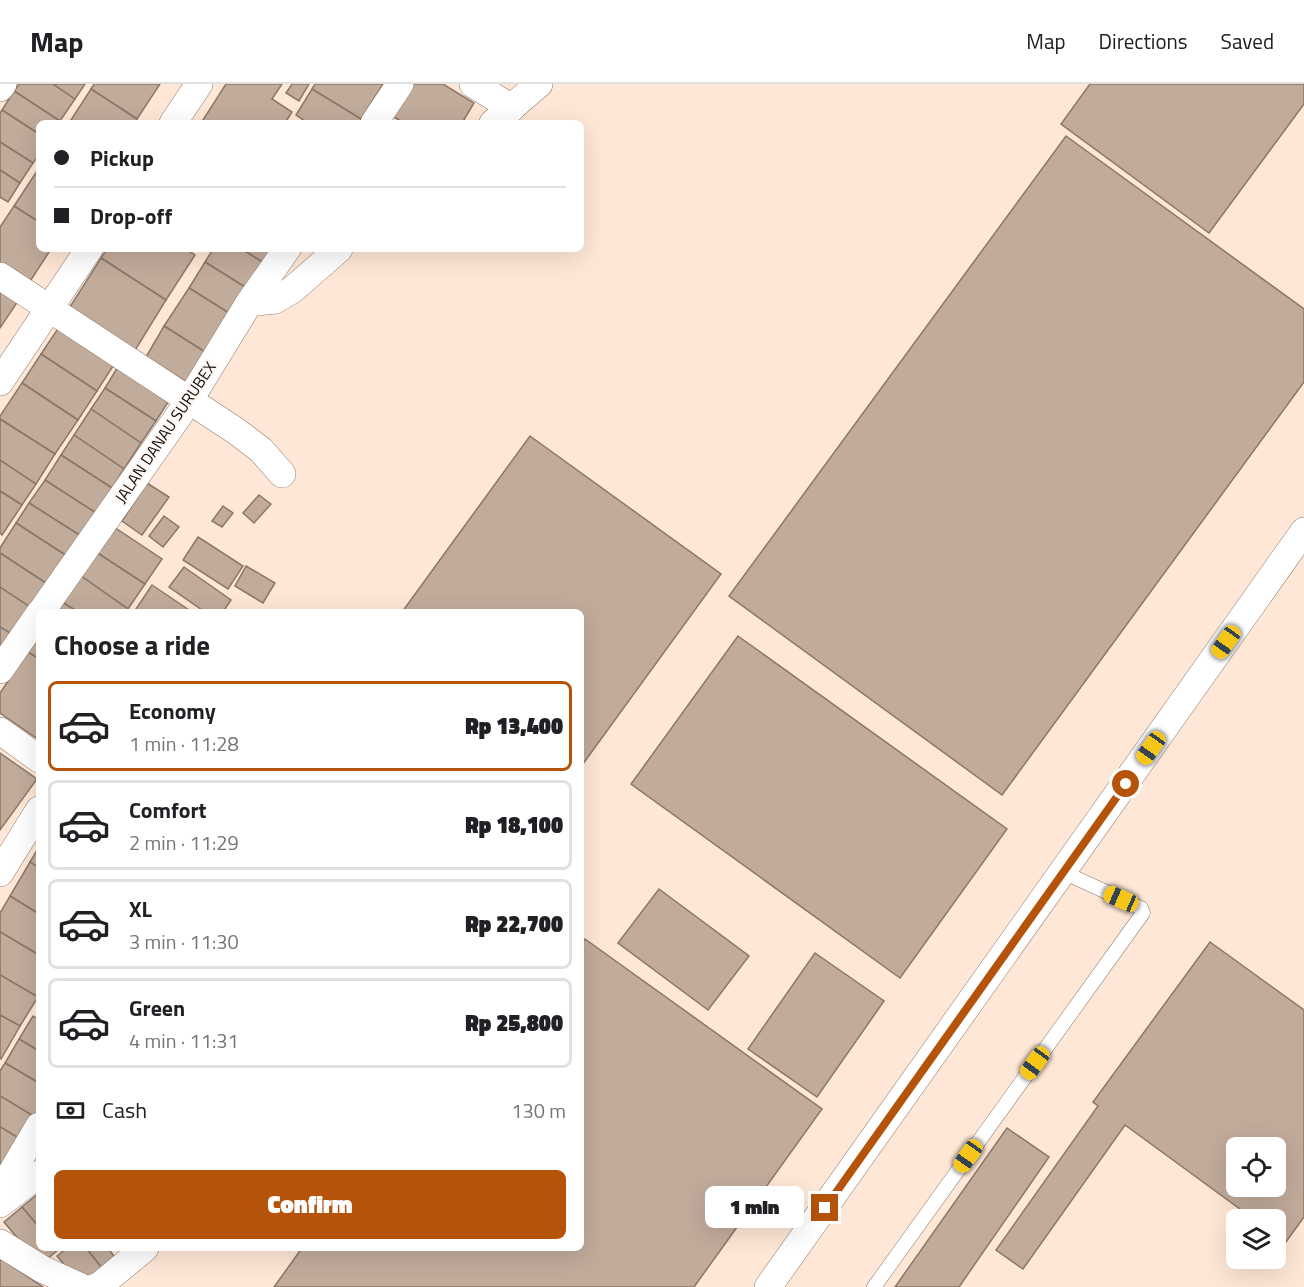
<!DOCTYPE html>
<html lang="en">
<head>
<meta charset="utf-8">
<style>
  body { margin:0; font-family:"Titillium Web",sans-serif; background:#f6f6f6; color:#202124; height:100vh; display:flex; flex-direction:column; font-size:22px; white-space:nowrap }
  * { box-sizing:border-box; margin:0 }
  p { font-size:20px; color:#757577 }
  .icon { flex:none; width:33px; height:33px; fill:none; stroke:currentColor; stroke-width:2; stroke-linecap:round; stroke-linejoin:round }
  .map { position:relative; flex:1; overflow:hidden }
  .sheet { position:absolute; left:36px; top:525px; width:548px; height:642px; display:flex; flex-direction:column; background:#fff; border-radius:9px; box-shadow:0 6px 24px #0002 }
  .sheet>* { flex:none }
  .guide { position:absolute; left:36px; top:36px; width:548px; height:132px; border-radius:9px; box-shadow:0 6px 24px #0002; display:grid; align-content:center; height:132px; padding:0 18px; background:#fff }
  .controls { position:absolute; left:1226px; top:1053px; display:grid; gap:12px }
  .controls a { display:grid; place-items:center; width:60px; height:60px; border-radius:9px; background:#fff; box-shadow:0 6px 24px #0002; font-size:30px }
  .end { position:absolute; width:27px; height:27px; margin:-14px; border:8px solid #b45309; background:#fff; box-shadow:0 0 0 3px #fff }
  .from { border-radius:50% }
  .bubble { position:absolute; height:42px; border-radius:9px; background:#fff; box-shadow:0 6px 24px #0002; font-size:20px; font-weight:800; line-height:42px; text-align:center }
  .car { position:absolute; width:18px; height:36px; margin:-18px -9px; border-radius:8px; box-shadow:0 0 4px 2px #0007; background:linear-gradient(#f5c518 24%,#345 0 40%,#f5c518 0 76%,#345 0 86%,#f5c518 0) }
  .guide b { display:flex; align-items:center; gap:21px; height:57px; font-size:22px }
  .guide b+b { border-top:2px solid #e0e0e0 }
  .guide i { width:15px; height:15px; background:#202124 }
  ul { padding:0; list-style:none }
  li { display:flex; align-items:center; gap:18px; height:90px; margin:0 12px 9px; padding:0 6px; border:3px solid #e0e0e0; border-radius:9px }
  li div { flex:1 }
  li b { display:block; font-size:22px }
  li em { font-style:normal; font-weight:800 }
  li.current { border-color:#b45309 }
  li>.icon { width:54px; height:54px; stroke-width:1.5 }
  h2 { padding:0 18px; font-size:27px; line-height:72px }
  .pay { display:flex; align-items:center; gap:15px; height:66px; padding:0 18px; font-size:22px }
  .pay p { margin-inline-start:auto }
  .action { display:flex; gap:12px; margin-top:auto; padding:12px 18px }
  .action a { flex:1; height:69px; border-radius:9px; background:#b45309; color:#fff; font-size:24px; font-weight:800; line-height:69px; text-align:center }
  header { display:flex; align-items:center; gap:36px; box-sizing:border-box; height:84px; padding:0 30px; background:#fff; border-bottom:2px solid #e0e0e0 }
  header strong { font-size:28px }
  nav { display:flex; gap:33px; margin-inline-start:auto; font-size:21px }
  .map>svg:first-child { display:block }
</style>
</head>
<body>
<header>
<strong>Map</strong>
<nav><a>Map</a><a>Directions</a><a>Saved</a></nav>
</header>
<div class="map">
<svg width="1304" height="1203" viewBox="0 0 1304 1203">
  <rect width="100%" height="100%" fill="#fee7d6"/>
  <g fill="#c1ab9b" stroke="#8b7767" stroke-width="1.5" fill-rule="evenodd">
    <polygon points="19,0 53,0 75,15 60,37 14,7"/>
    <polygon points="53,0 85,0 75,15"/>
    <polygon points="94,0 160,0 137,35 91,5"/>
    <polygon points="226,0 282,0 272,15 292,28 285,39 201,39"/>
    <polygon points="292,0 309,0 299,17 286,9"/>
    <polygon points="315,0 383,0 361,35 312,5"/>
    <polygon points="409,0 443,0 474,19 462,39 404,39 390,31"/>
    <polygon points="1090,0 1304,0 1304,20 1209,149 1061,40"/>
    <polygon points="91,5 137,35 134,39 69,39"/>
    <polygon points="312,5 361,35 359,39 308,39 296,31"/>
    <polygon points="14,7 60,37 59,39 39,39 39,50 2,26"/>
    <polygon points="2,26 39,50 39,71 33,79 0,58 0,29"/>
    <polygon points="1066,52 1304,225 1304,298 1002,711 729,512"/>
    <polygon points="0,58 33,79 20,99 0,86"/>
    <polygon points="39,84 39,138 14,122"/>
    <polygon points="0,86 20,99 8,118 0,113"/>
    <polygon points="14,122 39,138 39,165 51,165 27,202 0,184 0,143"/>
    <polygon points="107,165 186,165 195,171 166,216 101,174"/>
    <polygon points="213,165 242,165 269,182 253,208 205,178"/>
    <polygon points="242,165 280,165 269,182"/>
    <polygon points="101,174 166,216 134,268 68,226"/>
    <polygon points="205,178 253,208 237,234 189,204"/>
    <polygon points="189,204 237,234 213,273 164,242"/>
    <polygon points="0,206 18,217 0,244"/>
    <polygon points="164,242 213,273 194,303 146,273"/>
    <polygon points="59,243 115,279 97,307 41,270"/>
    <polygon points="41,270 97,307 78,336 22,299"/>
    <polygon points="119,281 170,315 156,337 105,304"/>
    <polygon points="22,299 78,336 55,370 0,335 0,332"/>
    <polygon points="105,304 156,337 141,359 91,325"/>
    <polygon points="91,325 141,359 124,385 74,351"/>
    <polygon points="0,335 55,370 36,400 0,376"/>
    <polygon points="74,351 124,385 112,404 61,371"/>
    <polygon points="530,352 721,490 580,684 580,528 402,528"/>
    <polygon points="61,371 112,404 96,429 45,396"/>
    <polygon points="0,376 36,400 22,421 0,407"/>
    <polygon points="45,396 96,429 81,452 29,419"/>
    <polygon points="147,399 169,413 142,451 122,437"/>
    <polygon points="0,407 22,421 2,451 0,449"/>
    <polygon points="259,411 271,420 254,439 243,429"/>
    <polygon points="29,419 81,452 67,472 16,439"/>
    <polygon points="223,422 233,429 222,443 212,437"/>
    <polygon points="164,432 179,443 163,463 149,452"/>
    <polygon points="16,439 67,472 49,501 0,469 0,464"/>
    <polygon points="114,443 162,475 145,500 96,468"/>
    <polygon points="198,453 243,482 228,505 183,476"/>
    <polygon points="96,468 145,500 128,525 81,492"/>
    <polygon points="0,469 49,501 33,525 0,503"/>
    <polygon points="246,482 275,499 263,519 235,502"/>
    <polygon points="184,483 231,516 223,528 205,528 169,503"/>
    <polygon points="81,492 128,525 126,528 78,528 62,518"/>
    <polygon points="152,501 192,528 134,528"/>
    <polygon points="0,503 33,525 15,552 0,543"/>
    <polygon points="62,518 78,528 55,528"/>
    <polygon points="0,543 15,552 0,575"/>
    <polygon points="39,552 39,575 28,568"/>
    <polygon points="738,552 1007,745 900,894 631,700"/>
    <polygon points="28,568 39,575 39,656 0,629 0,609"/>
    <polygon points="0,669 37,695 0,746"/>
    <polygon points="39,763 39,784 30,778"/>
    <polygon points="30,778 39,784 39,830 10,812"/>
    <polygon points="659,805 749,872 708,926 618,859"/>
    <polygon points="10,812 39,830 39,871 0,848 0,829"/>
    <polygon points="0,848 39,871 39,911 38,913 0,891"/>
    <polygon points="585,855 822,1025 694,1203 274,1203 302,1164 580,1164 580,862"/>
    <path d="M 1210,858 L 1304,926 L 1304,1133 L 1286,1158 L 1275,1150 L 1275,1136 L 1255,1136 L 1125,1041 L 1023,1185 L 996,1166 L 1098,1022 L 1093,1018 ZM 1236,1064 L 1275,1064 L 1275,1102 L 1236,1102 Z"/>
    <polygon points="815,869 884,917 817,1013 748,965"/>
    <polygon points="0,891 38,913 20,942 0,931"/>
    <polygon points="0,931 20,942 1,975 0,974"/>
    <polygon points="33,932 39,936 39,967 19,955"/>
    <polygon points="19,955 39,967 39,999 5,979"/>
    <polygon points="5,979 39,999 39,1027 35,1033 0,1012 0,987"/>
    <polygon points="0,1012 35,1033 22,1056 0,1043"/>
    <polygon points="0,1043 22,1056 0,1081"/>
    <polygon points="1007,1044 1049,1073 959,1203 895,1203"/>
    <polygon points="39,1109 39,1143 22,1123"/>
    <polygon points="22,1123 39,1143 39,1164 56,1164 58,1166 40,1181 4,1138"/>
    <polygon points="67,1164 86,1164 103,1185 82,1202 57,1172"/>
    <polygon points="86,1164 108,1164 116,1175 103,1185"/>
    <polygon points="0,1174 43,1203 0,1203"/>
  </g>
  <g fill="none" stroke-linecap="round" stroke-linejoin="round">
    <defs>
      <polyline id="service" points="874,1203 1143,829 1141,824 1063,788"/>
      <g id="minor">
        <polyline points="473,0 512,24"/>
        <polyline points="0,4 3,0"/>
        <polyline points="173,39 199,0"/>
        <polyline points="374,39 400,0"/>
        <polyline points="493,39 539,0"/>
        <polyline points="0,192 236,347 261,366 282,390"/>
        <polyline points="249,219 275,216 292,206 339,165"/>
        <polyline points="0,298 89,165"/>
        <polyline points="41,528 189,317 249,219 287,165"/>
        <polyline points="0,586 39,530"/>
        <polyline points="0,647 39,675"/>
        <polyline points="0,789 39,726"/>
        <polyline points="0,1108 39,1042"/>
        <polyline points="0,1120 39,1090"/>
        <polyline points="0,1159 42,1185 81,1203"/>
        <polyline points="95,1203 99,1202 145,1164"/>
        <polyline points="768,1203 1304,447"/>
      </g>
    </defs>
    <use href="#service" stroke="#8f7b6c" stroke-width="15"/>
    <use href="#minor" stroke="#8f7b6c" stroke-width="28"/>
    <use href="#service" stroke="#fff" stroke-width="14"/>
    <use href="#minor" stroke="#fff" stroke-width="27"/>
  </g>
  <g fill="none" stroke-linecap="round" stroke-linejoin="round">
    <polyline stroke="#b45309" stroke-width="8" points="825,1124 1126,700"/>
  </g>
  <g text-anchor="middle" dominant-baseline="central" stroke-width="5" stroke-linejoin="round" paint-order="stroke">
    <g font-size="16" fill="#130c07" stroke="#fdf8f5">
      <text transform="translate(165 348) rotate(-56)">JALAN DANAU SURUBEX</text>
    </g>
  </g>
</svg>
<div class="controls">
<a><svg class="icon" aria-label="locate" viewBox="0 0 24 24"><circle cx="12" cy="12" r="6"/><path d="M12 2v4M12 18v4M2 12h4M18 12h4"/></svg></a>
<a><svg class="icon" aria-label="layers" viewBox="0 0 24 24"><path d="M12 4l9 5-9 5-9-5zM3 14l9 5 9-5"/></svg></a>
</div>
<i class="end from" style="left:1126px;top:700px"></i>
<i class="end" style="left:825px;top:1124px"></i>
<div class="bubble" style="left:705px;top:1102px;width:99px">1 min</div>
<i class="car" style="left:1226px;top:558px;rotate:215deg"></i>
<i class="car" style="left:1151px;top:664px;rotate:215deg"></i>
<i class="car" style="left:1121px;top:815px;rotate:294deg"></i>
<i class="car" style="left:1035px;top:979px;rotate:216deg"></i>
<i class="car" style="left:968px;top:1072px;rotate:215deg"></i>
<div class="guide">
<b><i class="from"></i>Pickup</b>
<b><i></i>Drop-off</b>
</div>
<section class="sheet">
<h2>Choose a ride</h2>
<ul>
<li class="current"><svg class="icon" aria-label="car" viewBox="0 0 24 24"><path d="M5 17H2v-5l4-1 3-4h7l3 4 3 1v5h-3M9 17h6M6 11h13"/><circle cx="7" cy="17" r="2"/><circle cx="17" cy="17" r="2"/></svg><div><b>Economy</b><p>1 min · 11:28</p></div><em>Rp 13,400</em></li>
<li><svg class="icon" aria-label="car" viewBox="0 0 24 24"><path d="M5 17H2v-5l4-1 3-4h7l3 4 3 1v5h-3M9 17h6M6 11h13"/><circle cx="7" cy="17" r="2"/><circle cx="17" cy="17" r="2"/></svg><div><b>Comfort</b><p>2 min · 11:29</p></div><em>Rp 18,100</em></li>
<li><svg class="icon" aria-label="car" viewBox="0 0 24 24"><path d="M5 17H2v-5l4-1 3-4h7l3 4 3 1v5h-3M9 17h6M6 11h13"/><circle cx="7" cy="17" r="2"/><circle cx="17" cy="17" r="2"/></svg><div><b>XL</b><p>3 min · 11:30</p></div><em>Rp 22,700</em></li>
<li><svg class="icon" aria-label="car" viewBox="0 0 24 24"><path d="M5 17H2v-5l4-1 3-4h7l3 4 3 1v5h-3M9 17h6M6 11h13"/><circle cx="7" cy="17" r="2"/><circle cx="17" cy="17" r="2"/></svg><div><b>Green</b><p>4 min · 11:31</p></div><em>Rp 25,800</em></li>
</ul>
<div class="pay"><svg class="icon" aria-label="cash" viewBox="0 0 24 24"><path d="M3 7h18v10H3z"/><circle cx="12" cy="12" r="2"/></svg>Cash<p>130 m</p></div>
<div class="action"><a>Confirm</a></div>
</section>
</div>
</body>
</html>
